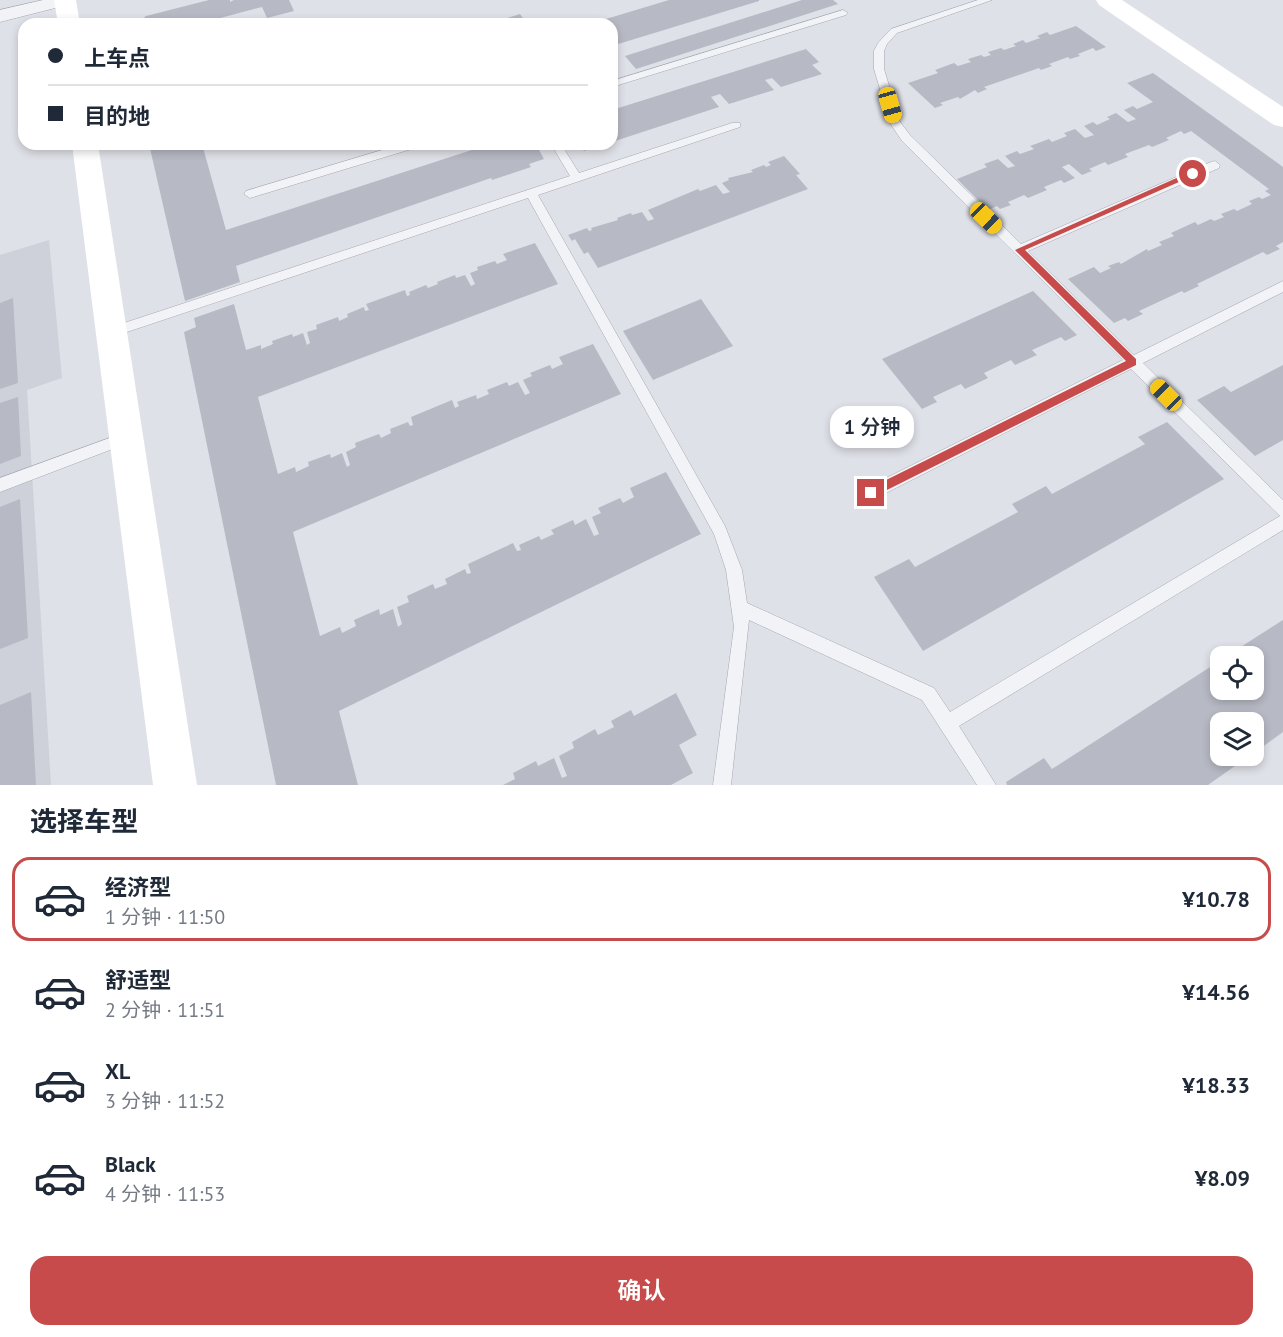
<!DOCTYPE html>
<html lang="zh">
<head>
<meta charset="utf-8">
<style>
  body { margin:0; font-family:"PT Sans","Noto Sans SC",sans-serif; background:#f2f2f3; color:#1f2937; height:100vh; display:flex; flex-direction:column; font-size:22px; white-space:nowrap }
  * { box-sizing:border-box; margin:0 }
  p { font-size:20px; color:#747a83 }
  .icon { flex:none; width:33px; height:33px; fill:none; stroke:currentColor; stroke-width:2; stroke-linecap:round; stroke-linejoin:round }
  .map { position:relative; height:785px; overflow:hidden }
  .panel { display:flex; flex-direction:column; background:#fff; flex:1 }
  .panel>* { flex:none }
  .banner { position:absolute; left:18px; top:18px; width:600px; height:132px; border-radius:18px; box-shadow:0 3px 9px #0003; display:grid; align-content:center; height:132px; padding:0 30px; background:#fff }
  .tools { position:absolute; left:1210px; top:646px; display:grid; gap:12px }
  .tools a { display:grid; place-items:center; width:54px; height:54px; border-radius:12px; background:#fff; box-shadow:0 3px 9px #0003; font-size:30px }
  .end { position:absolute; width:27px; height:27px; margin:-14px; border:8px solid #c74b4a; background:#fff; box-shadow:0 0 0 3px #fff }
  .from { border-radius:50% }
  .bubble { position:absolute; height:42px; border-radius:18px; background:#fff; box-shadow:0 3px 9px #0003; font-size:20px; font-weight:600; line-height:42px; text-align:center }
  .car { position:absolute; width:18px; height:36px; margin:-18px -9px; border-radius:8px; box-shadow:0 0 4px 2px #0007; background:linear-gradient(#f5c518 24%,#345 0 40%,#f5c518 0 76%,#345 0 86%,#f5c518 0) }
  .banner b { display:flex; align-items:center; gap:21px; height:57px; font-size:22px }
  .banner b+b { border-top:2px solid #e0e1e3 }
  .banner i { width:15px; height:15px; background:#1f2937 }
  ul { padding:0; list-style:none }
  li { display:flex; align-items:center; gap:18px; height:84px; margin:0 12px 9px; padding:0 18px; border:3px solid transparent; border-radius:18px }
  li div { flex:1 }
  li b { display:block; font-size:22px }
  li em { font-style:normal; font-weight:600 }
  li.selected { border-color:#c74b4a }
  li>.icon { width:54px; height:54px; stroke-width:1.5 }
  h2 { padding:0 30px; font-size:27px; line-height:72px }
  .action { display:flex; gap:12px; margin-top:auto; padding:12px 30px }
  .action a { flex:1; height:69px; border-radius:18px; background:#c74b4a; color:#fff; font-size:24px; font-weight:600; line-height:69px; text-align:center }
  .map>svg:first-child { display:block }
</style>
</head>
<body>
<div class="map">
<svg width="1283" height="785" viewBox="0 0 1283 785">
  <rect width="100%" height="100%" fill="#dfe1e8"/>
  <polygon fill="#ced0da" points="49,240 62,378 27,390 51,785 0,785 0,255"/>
  <g fill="#b7bac4">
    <polygon points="209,0 230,0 230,2 234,0 289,0 294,11 267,18 262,7 209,21 210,24 137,24 146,16"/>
    <polygon points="669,0 759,0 759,1 615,45 612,42 612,24 597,24 596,22"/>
    <polygon points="802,0 833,0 838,4 636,69 625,56"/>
    <polygon points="520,14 525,21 530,20 533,24 489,24"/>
    <polygon points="1076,26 1106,47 1096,51 1093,48 1078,54 1080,56 1070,59 1068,57 1049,64 1052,66 1041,70 1039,68 984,87 987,89 978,93 975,90 960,99 958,97 940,103 943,105 935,108 908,83 938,73 935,70 954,63 958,66 971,62 968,59 981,55 984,57 991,55 988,52 1001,48 1004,50 1016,46 1013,44 1023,40 1026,43 1040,38 1037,36 1047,32 1050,35"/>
    <polygon points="806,49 819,62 812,65 822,74 781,87 772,78 765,80 774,90 729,104 720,94 711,97 719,107 612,142 612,110"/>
    <polygon points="1153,73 1283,167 1283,242 1276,246 1280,249 1267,255 1263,252 1197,284 1199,286 1184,293 1182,291 1139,311 1143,314 1128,321 1125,318 1114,323 1068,279 1094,267 1100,273 1111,268 1108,266 1119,262 1121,264 1147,249 1148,251 1162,245 1159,242 1174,236 1171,233 1195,222 1198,225 1211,219 1214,221 1224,217 1221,214 1234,209 1237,211 1252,204 1249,201 1259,197 1262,199 1271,195 1265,191 1269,189 1191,131 1184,134 1181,131 1166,138 1169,140 1152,147 1149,145 1125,154 1128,157 1108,165 1105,162 1089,169 1092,171 1082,175 1069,164 1062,167 1075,178 1064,183 1061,180 1044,187 1047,190 1028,198 1024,195 1008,202 1011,205 1000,209 997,206 988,210 957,179 987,167 984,164 998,159 1008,168 1015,166 1005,156 1017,151 1020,154 1034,149 1030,146 1049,139 1052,142 1067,136 1064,133 1075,129 1085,138 1094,135 1084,126 1093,122 1097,125 1110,119 1107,117 1116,113 1128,122 1136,119 1124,110 1133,106 1137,109 1153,102 1127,83"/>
    <polygon points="149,144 202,144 226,230 490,144 545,144 547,147 539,150 544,159 529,164 531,167 492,180 491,178 236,266 240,282 185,301"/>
    <polygon points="580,144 603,144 584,151"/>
    <polygon points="784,156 800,174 796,175 808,189 598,268 588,252 584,254 575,239 572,241 568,235 587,228 589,231 592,230 591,228 618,220 617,218 631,213 632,215 642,212 648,221 654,219 648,210 698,189 700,191 716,185 723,194 730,192 722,183 729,180 728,178 753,172 751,170 764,165 766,167 771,165 768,162"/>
    <polygon points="535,243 558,284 258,397 278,474 295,467 296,472 309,466 308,462 330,454 331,458 342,453 347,467 350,465 346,452 356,447 355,443 379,434 381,438 391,433 390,429 408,422 410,426 413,425 411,417 452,400 455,408 459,406 457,402 476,395 477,399 489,394 487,390 507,382 509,386 518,382 525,395 530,393 523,380 532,376 530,373 550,365 552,369 563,364 559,357 593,344 621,394 293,532 320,636 340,627 342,633 356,626 354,620 379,609 380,615 393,609 398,627 402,624 397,607 409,602 407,596 433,584 435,589 447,584 445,579 465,569 467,574 471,573 468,564 513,543 517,551 521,550 519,545 539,536 541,540 554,534 551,530 573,520 575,525 586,519 594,536 599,534 592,517 601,513 598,508 620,498 623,503 634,497 630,488 666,472 701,534 339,711 358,785 276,785 184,332 196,327 194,318 234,304 246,350 261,345 261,349 273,344 272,341 292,334 293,337 303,333 307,345 310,343 307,332 317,329 316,325 338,317 339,321 348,317 347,314 364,307 365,311 369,310 366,304 405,290 407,296 410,295 409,292 426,285 428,288 438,284 437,282 455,275 456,278 465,275 471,286 475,284 470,273 478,270 477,267 495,261 497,264 507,260 503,254"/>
    <polygon points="1033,291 1077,335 1065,341 1061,337 1032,350 1037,355 1015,365 1011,360 984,373 988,378 965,389 961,384 933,397 937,402 922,409 882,359"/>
    <polygon points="13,298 18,383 0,389 0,303"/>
    <polygon points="701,299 733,346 653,380 623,331"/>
    <polygon points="1283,365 1283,440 1255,456 1197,400 1224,386 1231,392"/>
    <polygon points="18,397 21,456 0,464 0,403"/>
    <polygon points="1167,422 1224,479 923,651 874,577 909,559 915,567 1018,512 1012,504 1046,486 1052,494 1145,444 1138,437"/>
    <polygon points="20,499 28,638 0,649 0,507"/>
    <polygon points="1283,620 1283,732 1254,753 1254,723 1221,723 1221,756 1249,756 1208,785 1007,785 1006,782 1044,758 1052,769 1221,660 1221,690 1254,690 1254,657 1225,657"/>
    <polygon points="31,692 36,785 0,785 0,705"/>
    <polygon points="676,693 697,735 679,745 693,773 671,785 503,785 515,779 513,773 536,761 538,766 554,758 562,778 567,776 559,756 574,748 572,742 595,729 598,735 614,727 611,721 631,710 634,716"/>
  </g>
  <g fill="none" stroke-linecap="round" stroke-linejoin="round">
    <defs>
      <g id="lane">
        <polygon points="978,0 992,0 897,33 887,44 884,51 884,69 900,122 910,135 1021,244 1211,162 1215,161 1220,165 1219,168 1028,251 1134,355 1283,281 1283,292 1143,363 1283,500 1283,530 959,726 996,785 977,785 922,700 749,620 731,785 713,785 734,627 726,570 714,534 528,198 112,337 106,332 112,327 570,176 551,144 561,144 579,173 732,123 740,123 740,127 538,195 725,526 742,570 747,603 934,688 950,712 1280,516 1131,369 876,498 871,500 866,498 864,493 866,488 1123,360 902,141 890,123 874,69 874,51 878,43 891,29"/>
        <polygon points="843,10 848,13 846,15 612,87 612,81"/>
        <polygon points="402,144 419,144 418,147 250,198 244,194 246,191"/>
        <polygon points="126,432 131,434 133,438 131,442 0,492 0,478"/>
      </g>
      <polygon id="street" points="43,0 74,0 71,4 0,22 0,10"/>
    </defs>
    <use href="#lane" stroke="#a5a7b2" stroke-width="1"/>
    <use href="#street" stroke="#a5a7b2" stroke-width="1"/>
    <use href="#lane" fill="#f2f3f6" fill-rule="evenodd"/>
    <use href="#street" fill="#f2f3f6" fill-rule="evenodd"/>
    <g fill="#fff" fill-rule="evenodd">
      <polygon points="54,0 76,0 80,24 58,24"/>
      <polygon points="1096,0 1122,0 1283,107 1283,127 1274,125 1099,5"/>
      <polygon points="72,144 98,144 197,785 153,785"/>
    </g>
  </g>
  <polygon fill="#c74b4a" points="1190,172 1197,174 1025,250 1136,359 1136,365 875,496 868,496 868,489 1126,361 1015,250"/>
</svg>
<div class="tools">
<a><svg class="icon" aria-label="locate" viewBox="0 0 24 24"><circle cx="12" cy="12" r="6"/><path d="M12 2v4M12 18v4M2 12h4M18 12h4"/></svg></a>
<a><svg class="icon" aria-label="layers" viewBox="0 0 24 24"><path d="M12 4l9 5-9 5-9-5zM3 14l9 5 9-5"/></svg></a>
</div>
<i class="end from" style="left:1193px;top:174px"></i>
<i class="end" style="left:871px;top:493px"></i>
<div class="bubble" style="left:830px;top:406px;width:84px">1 分钟</div>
<i class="car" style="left:890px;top:105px;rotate:164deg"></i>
<i class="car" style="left:986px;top:218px;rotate:134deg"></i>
<i class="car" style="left:1166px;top:395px;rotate:315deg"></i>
<div class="banner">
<b><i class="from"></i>上车点</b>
<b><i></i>目的地</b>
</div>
</div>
<section class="panel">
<h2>选择车型</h2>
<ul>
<li class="selected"><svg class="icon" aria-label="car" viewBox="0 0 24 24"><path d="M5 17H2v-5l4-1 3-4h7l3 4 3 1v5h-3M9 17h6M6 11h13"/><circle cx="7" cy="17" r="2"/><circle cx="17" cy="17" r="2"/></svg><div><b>经济型</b><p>1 分钟 · 11:50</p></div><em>¥10.78</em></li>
<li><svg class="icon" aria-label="car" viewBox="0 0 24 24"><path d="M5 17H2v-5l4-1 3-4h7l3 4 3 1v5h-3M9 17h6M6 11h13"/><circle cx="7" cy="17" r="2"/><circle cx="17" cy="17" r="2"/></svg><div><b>舒适型</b><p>2 分钟 · 11:51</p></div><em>¥14.56</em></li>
<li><svg class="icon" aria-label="car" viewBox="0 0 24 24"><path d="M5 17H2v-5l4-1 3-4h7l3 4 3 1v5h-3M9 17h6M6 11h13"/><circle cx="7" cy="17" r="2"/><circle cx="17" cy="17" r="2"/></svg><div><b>XL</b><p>3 分钟 · 11:52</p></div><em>¥18.33</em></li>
<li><svg class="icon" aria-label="car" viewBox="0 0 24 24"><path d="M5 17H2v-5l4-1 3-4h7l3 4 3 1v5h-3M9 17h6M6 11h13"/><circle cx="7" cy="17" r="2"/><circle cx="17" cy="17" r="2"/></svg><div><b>Black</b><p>4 分钟 · 11:53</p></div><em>¥8.09</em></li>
</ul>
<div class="action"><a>确认</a></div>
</section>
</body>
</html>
